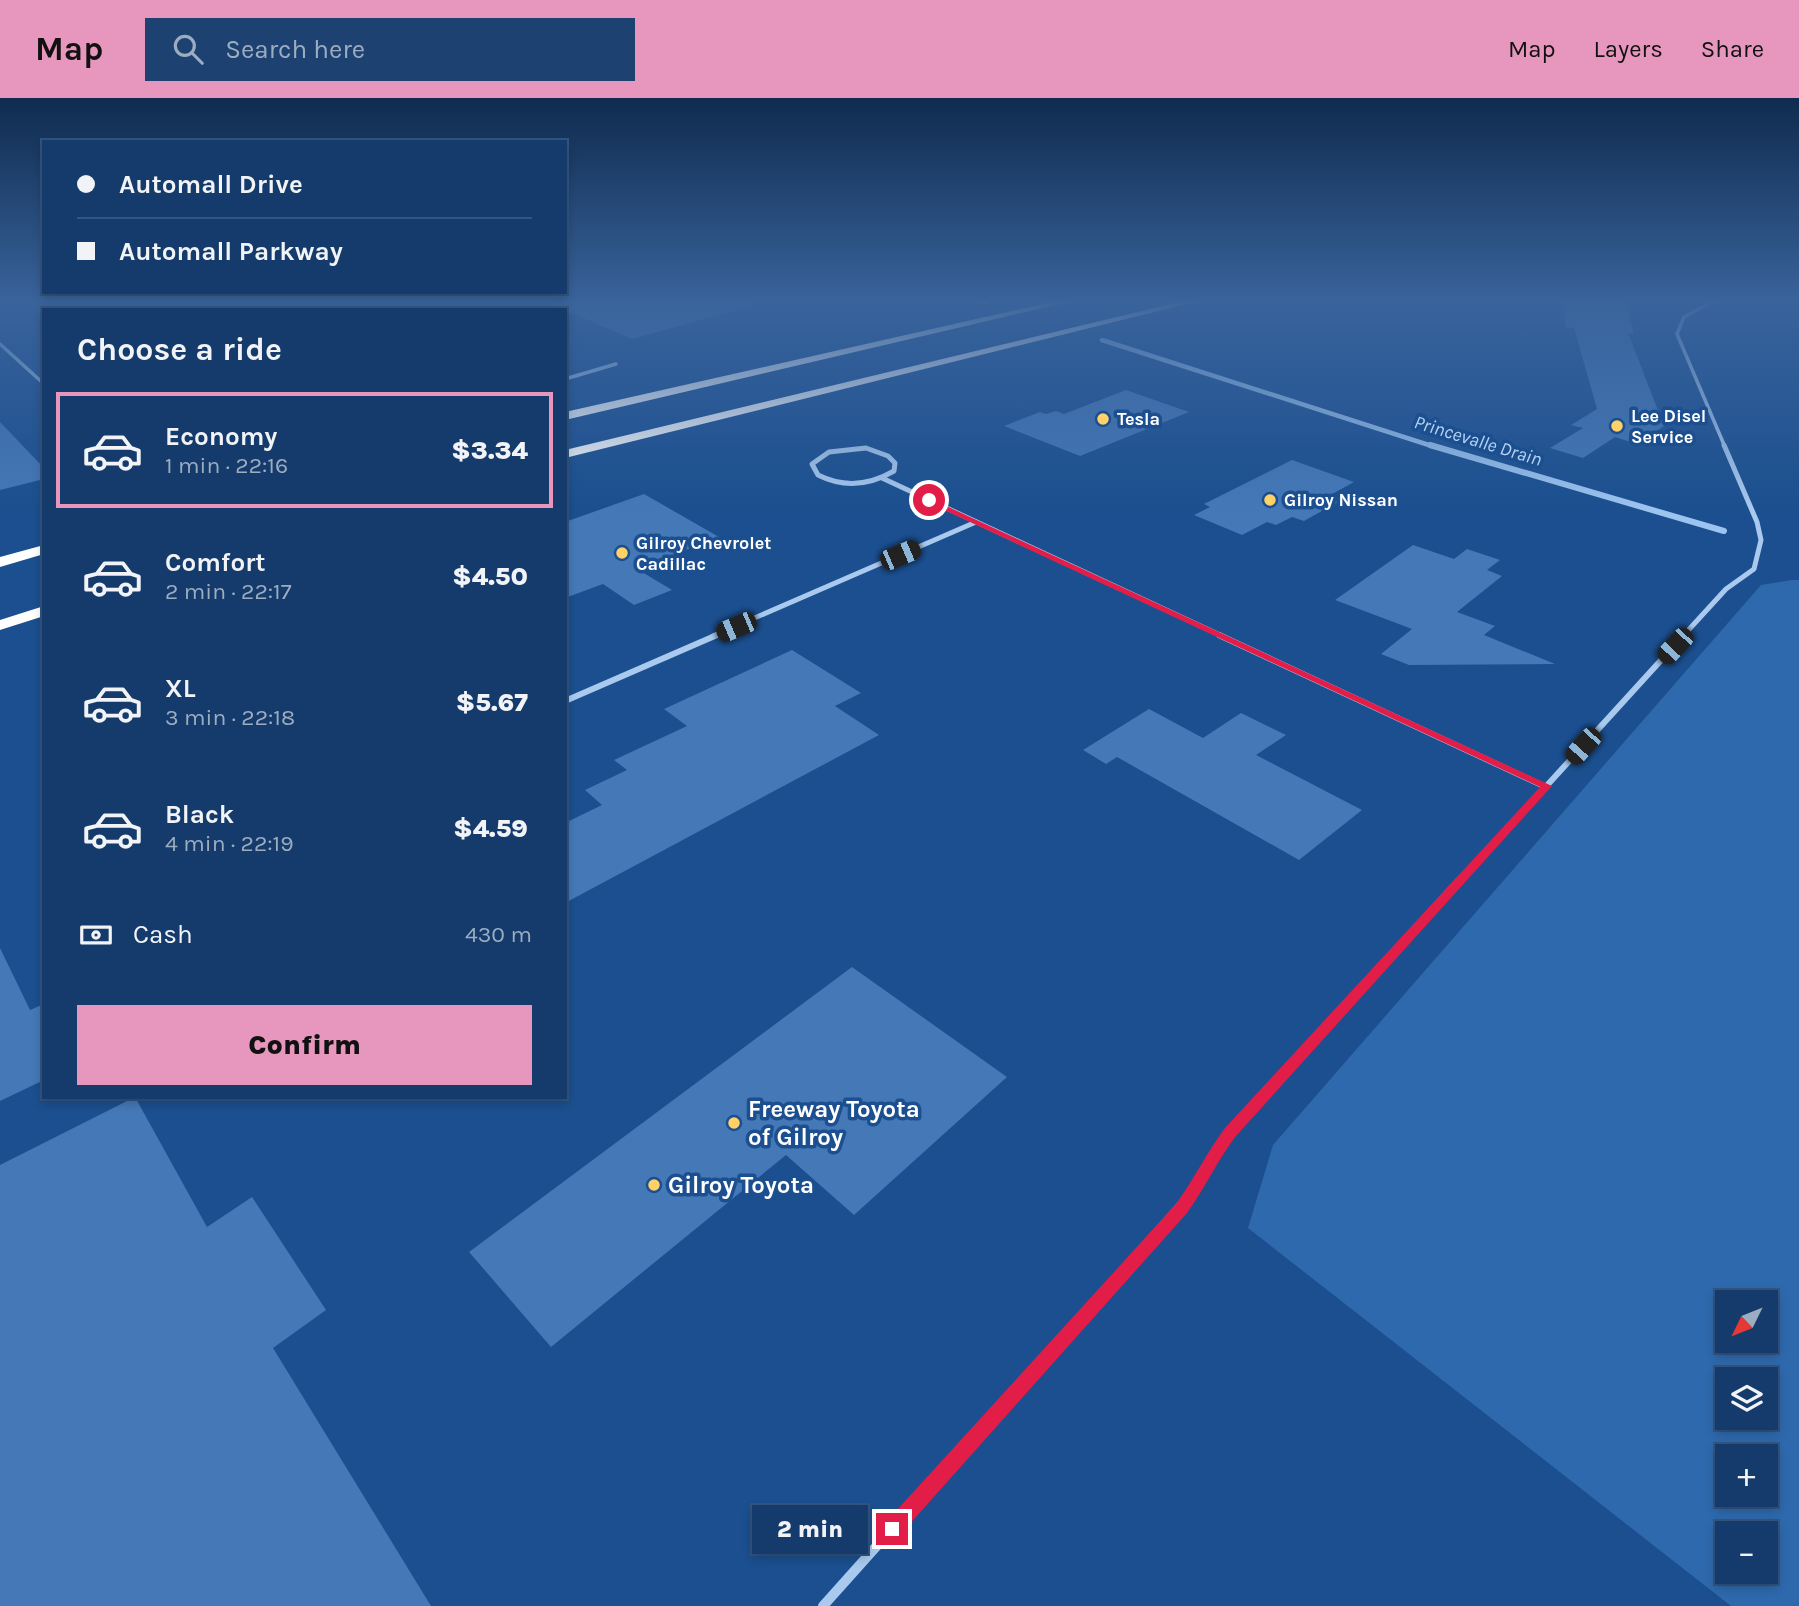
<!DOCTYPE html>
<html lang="en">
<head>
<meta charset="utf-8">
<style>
  body { margin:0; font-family:Karla,sans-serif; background:#1d4271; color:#f1f3f6; height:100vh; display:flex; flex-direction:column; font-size:26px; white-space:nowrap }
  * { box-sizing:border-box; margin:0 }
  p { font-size:23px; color:#9dadc1 }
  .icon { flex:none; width:38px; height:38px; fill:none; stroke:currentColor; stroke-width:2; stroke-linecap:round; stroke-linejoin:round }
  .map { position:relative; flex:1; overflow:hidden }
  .drawer { position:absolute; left:42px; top:210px; width:525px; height:791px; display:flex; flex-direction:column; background:#143b6b; border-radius:0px; box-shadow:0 4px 10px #0003,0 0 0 2px #33557e }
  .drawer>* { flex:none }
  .top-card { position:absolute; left:42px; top:42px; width:525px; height:154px; border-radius:0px; box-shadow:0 4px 10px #0003,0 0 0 2px #33557e; display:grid; align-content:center; height:154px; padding:0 35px; background:#143b6b }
  .needle { width:46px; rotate:227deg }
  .fabs { position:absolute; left:1715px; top:1192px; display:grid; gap:14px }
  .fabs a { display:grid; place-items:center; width:63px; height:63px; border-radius:0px; background:#143b6b; box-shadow:0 4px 10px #0003,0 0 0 2px #33557e; font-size:35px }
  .end { position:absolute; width:32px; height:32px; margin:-16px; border:9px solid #e11d48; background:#fff; box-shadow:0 0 0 4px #fff }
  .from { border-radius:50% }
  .bubble { position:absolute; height:49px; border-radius:0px; background:#143b6b; box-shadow:0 4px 10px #0003,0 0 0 2px #33557e; font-size:23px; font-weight:800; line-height:49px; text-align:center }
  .car { position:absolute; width:21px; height:42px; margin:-21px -10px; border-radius:9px; box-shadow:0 0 5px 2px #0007; background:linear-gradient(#222 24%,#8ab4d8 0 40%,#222 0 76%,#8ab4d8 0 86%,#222 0) }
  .top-card b { display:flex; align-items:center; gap:24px; height:66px; font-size:26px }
  .top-card b+b { border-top:2px solid #33557e }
  .top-card i { width:18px; height:18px; background:#f1f3f6 }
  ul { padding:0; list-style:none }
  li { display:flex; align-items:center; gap:21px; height:116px; margin:0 14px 10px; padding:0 21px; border:4px solid transparent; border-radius:0px }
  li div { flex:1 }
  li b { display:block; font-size:26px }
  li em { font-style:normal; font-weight:800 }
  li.selected { border-color:#e797bd }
  li>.icon { width:63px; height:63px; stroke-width:1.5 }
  h2 { padding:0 35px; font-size:32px; line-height:84px }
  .pay { display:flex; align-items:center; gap:18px; height:77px; padding:0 35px; font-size:26px }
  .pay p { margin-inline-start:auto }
  .cta { display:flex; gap:14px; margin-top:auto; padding:14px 35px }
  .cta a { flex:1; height:80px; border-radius:0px; background:#e797bd; color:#111; font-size:28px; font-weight:800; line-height:80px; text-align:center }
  header { display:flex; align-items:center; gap:42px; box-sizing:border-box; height:98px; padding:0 35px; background:#e797bd; color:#111 }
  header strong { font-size:33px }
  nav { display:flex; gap:38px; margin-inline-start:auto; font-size:24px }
  .search { width:490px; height:63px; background:#1d4271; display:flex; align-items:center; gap:18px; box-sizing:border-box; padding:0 24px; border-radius:0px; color:#9dadc1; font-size:26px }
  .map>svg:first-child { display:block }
</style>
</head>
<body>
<header>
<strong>Map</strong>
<div class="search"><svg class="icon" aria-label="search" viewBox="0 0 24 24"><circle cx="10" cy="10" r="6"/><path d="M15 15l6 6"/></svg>Search here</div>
<nav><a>Map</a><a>Layers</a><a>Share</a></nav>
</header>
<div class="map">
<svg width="1799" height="1508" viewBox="0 0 1799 1508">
  <rect width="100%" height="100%" fill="#1b4f8f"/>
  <path fill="#2e69ad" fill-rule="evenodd" d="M 1792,482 L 1799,482 L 1799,1508 L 1731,1508 L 1248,1130 L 1273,1047 L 1761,487 ZM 1727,1204 L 1766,1204 L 1766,1242 L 1727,1242 ZM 1727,1281 L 1766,1281 L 1766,1320 L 1727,1320 ZM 1727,1358 L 1766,1358 L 1766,1396 L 1727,1396 ZM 1727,1435 L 1766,1435 L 1766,1474 L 1727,1474 Z"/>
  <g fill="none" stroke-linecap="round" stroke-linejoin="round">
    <g stroke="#9cc4f0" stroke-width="4.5">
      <polyline points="973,201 985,204"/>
      <polyline points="1102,242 1435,349"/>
    </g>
    <polyline stroke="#9cc4f0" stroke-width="6" points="1430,347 1724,433"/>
  </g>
  <g fill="#4478b7">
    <polygon points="540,201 750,201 751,208 632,241"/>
    <polygon points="1562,201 1625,201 1634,236 1628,235 1664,328 1637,346 1615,339 1583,360 1550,350 1583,330 1571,327 1597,311 1574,230 1566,229"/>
    <polygon points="1126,292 1189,314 1080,358 1004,328 1040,314 1046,316 1056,313 1064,316"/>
    <polygon points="0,324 44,370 44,381 0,392"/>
    <polygon points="1292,362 1354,384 1325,400 1338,404 1304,423 1292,419 1276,427 1267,424 1242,437 1194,417 1210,409 1204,406"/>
    <polygon points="644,396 719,439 637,471 672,492 634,507 603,486 565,500 565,424"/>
    <polygon points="1413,447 1454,461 1467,451 1500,462 1487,472 1502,478 1457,514 1495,528 1484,537 1555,566 1409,567 1381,556 1412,531 1335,502"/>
    <polygon points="792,552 861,595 835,608 879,637 565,805 565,725 602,707 585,692 627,672 614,662 687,628 664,611"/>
    <polygon points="1149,611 1203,640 1241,615 1286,637 1256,657 1362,712 1299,762 1117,659 1106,666 1083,652"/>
    <polygon points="0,850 30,912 44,906 44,982 0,1003"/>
    <polygon points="852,869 1007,979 854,1117 786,1057 551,1249 469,1154"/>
    <polygon points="135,999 207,1129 252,1099 326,1212 273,1250 431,1508 0,1508 0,1067"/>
  </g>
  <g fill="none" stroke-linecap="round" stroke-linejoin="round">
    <g stroke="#a9c9ee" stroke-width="3.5">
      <polyline points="1717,201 1684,219 1677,236 1725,349"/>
      <polyline points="0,246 44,286"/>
      <polyline points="565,281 616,266"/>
    </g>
    <g stroke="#a9c9ee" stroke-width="5">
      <path d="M 866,350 L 888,358 L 895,365 L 894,373 C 870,387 844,390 818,377 L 812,366 L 829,354 Z"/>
      <polyline points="882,380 1222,538"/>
      <polyline points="713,538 976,424"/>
      <polyline points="1683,538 1726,491 1754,471 1761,442 1757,424 1724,347"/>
    </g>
    <g stroke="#a9c9ee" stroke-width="6">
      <polyline points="1219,537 1546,689"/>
      <polyline points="565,603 717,537"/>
      <polyline points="1459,784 1684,537"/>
    </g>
    <polyline stroke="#a9c9ee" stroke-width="8" points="1189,1100 1230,1034 1460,782"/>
    <polyline stroke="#a9c9ee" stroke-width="10" points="823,1508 1190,1098"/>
    <g fill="#fff" fill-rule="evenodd">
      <polygon points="1065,201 1081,201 565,322 565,314"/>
      <polygon points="1191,201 1207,201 565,360 565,352"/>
      <polygon points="44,447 44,456 0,469 0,459"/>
      <polygon points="44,508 44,518 0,532 0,522"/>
    </g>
  </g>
  <linearGradient id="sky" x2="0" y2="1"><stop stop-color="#0f2b4f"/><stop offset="0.49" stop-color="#39639b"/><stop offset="1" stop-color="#39639b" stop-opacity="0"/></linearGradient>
  <rect width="1799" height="412" fill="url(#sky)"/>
  <path fill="#e11d48" d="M 929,400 L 1552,688 L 1236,1038 C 1217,1063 1205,1090 1187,1115 L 899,1438 L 892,1440 L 886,1438 L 883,1431 L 886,1424 L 1176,1106 C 1194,1081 1207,1054 1225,1030 L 1540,689 L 927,404 Z"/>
  <g fill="#ffd166" stroke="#1b4f8f" stroke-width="2.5">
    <circle cx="1103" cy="321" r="7"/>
    <circle cx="1617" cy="328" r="7"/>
    <circle cx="1270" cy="402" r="7"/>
    <circle cx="622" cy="455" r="7"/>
    <circle cx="734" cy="1025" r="7"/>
    <circle cx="654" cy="1087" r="7"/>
  </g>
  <g text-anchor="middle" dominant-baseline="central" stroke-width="7" stroke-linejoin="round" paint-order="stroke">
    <g font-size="18" font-weight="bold" fill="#fff" stroke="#1b4f8f" text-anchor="start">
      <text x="1631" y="318">Lee Disel<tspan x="1631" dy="21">Service</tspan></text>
      <text x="1117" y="321">Tesla</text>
      <text x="1284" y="402">Gilroy Nissan</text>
      <text x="636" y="445">Gilroy Chevrolet<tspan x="636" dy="21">Cadillac</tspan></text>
    </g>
    <g font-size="19" font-style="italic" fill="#b5d3f5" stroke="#1b4f8f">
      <text transform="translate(1478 343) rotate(17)">Princevalle Drain</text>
    </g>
    <g font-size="24" font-weight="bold" fill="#fff" stroke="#1b4f8f" text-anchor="start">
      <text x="748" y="1011">Freeway Toyota<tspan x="748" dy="28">of Gilroy</tspan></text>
      <text x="668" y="1087">Gilroy Toyota</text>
    </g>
  </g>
</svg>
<div class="fabs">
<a><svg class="needle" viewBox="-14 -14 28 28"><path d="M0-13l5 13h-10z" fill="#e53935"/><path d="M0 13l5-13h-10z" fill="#9dadc1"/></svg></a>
<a><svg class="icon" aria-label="layers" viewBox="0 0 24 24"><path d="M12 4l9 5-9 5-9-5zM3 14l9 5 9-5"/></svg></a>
<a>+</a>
<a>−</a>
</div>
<i class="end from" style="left:929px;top:402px"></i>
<i class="end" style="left:892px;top:1431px"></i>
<div class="bubble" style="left:752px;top:1407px;width:116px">2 min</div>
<i class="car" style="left:900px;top:457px;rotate:67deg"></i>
<i class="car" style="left:736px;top:529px;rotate:247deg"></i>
<i class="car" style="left:1675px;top:548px;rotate:223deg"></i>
<i class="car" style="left:1583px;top:648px;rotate:222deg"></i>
<div class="top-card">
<b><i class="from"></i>Automall Drive</b>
<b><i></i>Automall Parkway</b>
</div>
<section class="drawer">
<h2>Choose a ride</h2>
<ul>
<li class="selected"><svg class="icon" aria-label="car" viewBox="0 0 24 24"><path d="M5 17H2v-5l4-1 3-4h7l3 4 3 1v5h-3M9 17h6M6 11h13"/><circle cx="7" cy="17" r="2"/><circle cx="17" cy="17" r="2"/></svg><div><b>Economy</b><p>1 min · 22:16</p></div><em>$3.34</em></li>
<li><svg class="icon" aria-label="car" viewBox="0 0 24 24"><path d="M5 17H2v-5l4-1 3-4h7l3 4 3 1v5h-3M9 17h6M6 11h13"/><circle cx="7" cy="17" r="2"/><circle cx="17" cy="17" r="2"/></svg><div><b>Comfort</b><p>2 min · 22:17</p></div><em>$4.50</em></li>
<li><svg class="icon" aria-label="car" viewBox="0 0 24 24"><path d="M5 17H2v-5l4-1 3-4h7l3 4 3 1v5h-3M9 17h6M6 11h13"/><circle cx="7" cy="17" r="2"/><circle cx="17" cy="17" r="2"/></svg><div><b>XL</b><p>3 min · 22:18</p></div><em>$5.67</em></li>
<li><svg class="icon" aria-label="car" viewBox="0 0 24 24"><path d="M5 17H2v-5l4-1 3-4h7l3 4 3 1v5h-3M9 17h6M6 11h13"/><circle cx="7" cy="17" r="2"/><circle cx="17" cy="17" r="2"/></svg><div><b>Black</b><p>4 min · 22:19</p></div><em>$4.59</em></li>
</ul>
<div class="pay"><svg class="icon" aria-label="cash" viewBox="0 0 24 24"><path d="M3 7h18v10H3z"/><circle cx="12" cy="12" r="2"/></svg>Cash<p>430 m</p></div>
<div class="cta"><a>Confirm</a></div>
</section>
</div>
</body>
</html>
